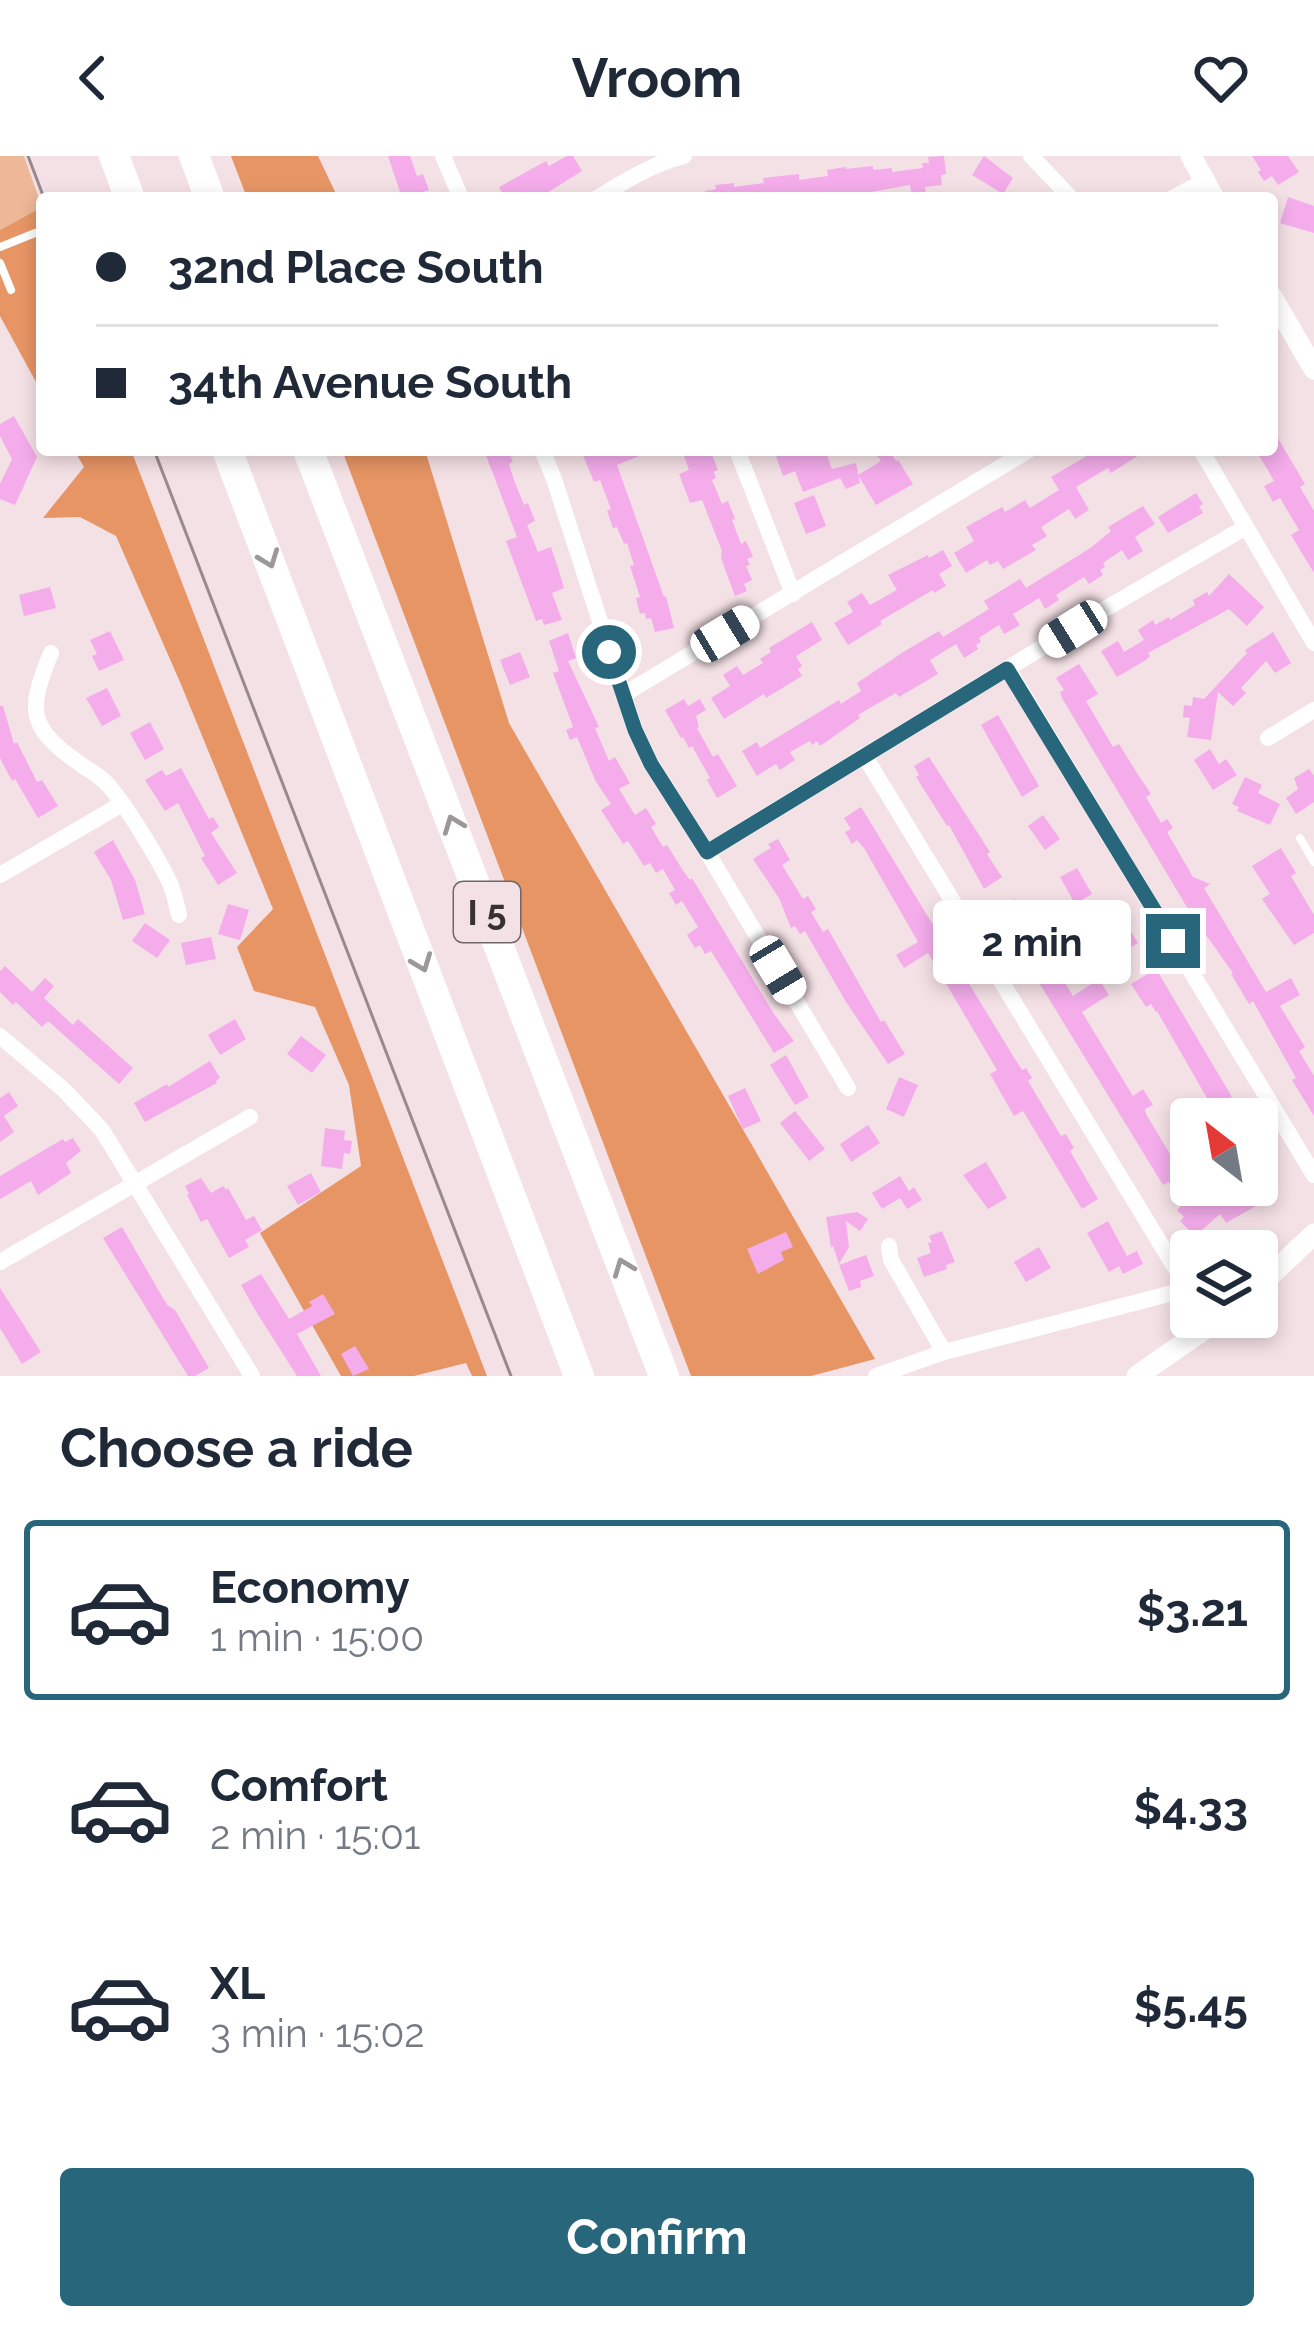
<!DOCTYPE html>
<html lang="en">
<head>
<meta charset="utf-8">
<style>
  body { margin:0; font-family:Raleway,sans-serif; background:#f2f2f3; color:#1f2937; height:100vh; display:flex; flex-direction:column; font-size:45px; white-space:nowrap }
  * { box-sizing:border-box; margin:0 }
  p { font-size:39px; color:#747a83 }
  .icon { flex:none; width:66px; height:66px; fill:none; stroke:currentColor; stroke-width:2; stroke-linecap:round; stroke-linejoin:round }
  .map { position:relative; height:1220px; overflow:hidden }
  .panel { display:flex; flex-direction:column; background:#fff; flex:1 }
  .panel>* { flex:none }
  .guide { position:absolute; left:36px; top:36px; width:1242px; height:264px; border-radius:12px; box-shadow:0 6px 18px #0003; display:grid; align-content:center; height:264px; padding:0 60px; background:#fff }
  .needle { width:78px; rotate:329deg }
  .tools { position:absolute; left:1170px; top:942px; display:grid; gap:24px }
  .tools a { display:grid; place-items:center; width:108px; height:108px; border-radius:12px; background:#fff; box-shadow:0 6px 18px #0003; font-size:60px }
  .end { position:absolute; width:54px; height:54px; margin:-27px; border:15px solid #28667c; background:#fff; box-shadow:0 0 0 6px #fff }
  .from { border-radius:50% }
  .bubble { position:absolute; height:84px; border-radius:12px; background:#fff; box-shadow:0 6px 18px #0003; font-size:39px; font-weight:700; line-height:84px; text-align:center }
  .car { position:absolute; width:36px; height:72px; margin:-36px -18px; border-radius:15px; box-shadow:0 0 9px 3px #0007; background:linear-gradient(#fff 24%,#345 0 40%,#fff 0 76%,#345 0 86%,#fff 0) }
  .guide b { display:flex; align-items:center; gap:42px; height:114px; font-size:45px }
  .guide b+b { border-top:3px solid #e0e1e3 }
  .guide i { width:30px; height:30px; background:#1f2937 }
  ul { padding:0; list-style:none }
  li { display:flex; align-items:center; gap:36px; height:180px; margin:0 24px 18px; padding:0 36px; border:6px solid transparent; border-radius:12px }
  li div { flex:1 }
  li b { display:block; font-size:45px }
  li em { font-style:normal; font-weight:700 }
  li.active { border-color:#28667c }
  li>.icon { width:108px; height:108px; stroke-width:1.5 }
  h2 { padding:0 60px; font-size:54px; line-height:144px }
  .action { display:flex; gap:24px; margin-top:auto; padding:24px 60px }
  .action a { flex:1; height:138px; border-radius:12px; background:#28667c; color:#fff; font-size:48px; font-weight:700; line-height:138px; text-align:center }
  header { display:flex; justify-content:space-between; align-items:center; height:156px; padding:0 60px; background:#fff; font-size:54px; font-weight:700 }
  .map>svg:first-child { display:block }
</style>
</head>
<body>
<header><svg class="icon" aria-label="back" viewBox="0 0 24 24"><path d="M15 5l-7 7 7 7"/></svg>Vroom<svg class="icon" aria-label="heart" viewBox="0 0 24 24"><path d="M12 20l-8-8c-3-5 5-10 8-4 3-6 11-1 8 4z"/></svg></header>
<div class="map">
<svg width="1314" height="1220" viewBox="0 0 1314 1220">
  <rect width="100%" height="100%" fill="#f4e1e6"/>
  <polygon fill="#eeb798" points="0,0 24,0 42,51 0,74"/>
  <g fill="#e79565">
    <polygon points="231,0 318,0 338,42 247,42"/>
    <polygon points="42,51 42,237 0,160 0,74"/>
    <polygon points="74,294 131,294 487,1220 472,1220 466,1207 414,1220 341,1220 260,1077 361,1010 349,929 315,851 254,835 237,791 273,753 180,526 116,380 80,361 43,362 84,311"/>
    <polygon points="342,294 425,294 509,567 875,1203 811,1220 691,1220"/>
  </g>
  <g fill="#f4aceb">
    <polygon points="388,0 410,0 417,20 423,18 429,34 423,36 426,42 402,42"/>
    <polygon points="567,0 573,0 582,15 539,42 505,42 499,31 546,5 549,10"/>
    <polygon points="944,0 946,18 941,19 942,29 925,31 926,39 912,41 910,29 838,42 792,42 792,40 706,42 705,35 716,33 715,29 734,27 734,31 764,27 763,22 799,18 799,24 828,20 827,14 845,11 846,13 873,10 873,14 892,12 892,16 923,12 922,7 929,7 928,1"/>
    <polygon points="984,0 1013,22 1003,38 972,19"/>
    <polygon points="1252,0 1288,0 1299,16 1278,29 1272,20 1264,25 1258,16 1261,14"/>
    <polygon points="1288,41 1314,50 1314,77 1280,67"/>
    <polygon points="14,260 37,301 15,349 0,343 0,328 12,303 0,280 0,268"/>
    <polygon points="1272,272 1305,328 1300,331 1314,355 1314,417 1291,379 1299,374 1280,342 1273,346 1264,330 1274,325 1256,294 1272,294"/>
    <polygon points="484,294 508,294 513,306 509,308 514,324 524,349 528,347 535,365 527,369 538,396 551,391 557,409 564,432 552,437 562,464 544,469 542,463 536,465 506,385 517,381"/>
    <polygon points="581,294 654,294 617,309 664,441 666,440 674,472 655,476 651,462 646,463 645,457 640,458 636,442 640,441 630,410 634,409 627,387 624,388 617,371 613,372 607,355 611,353 600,324 594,326"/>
    <polygon points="682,294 704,294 705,299 711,296 718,314 714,316 716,322 712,324 722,348 728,345 735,363 732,364 741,388 746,385 753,401 747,403 750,409 746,410 752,424 744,428 747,435 735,440 721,402 722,395 702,344 690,347 679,318 689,314"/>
    <polygon points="774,294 825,294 832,313 856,307 860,327 846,333 840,322 803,336 795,315 783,320"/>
    <polygon points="886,294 889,294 896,305 898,304 913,328 876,349 858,319 881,305 877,299"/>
    <polygon points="1097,294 1147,294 1111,317 1108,312 1076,331 1089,354 1075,363 1069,353 1041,371 1047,380 1032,389 1036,394 1003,413 998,405 990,409 987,404 966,417 954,397 974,385 966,371 1002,351 1005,356 1025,344 1030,352 1059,334 1051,321"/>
    <polygon points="1196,337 1203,348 1199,350 1203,357 1168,377 1158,361"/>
    <polygon points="814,339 826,370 806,378 794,347"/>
    <polygon points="1143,350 1155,368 1135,381 1143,395 1128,404 1122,394 1103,407 1105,411 1100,414 1103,419 1089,428 1084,421 1056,439 1059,444 1045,453 1039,442 1013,458 1020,469 1004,478 999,469 979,482 981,486 976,489 978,493 964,502 956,488 930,504 938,518 899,541 896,537 880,546 858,559 860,562 820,590 817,585 812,589 810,585 790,596 795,604 780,614 776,608 757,620 742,595 757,586 760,592 839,544 841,548 861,535 857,527 905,495 939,475 943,481 989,453 984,445 1020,423 1026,432 1092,391 1111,375 1108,371"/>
    <polygon points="943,394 952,410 939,418 946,430 934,437 933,434 880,465 882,468 848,489 834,467 853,456 847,446 862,437 870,449 897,434 888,419 928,399 929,402"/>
    <polygon points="1229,418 1264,451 1247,470 1229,453 1148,497 1150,500 1146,504 1117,521 1101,495 1118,485 1124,496 1144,484 1138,474 1153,464 1155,469 1169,461 1170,464 1195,449 1193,444 1207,436 1209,440"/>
    <polygon points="50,431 56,452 24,460 19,439"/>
    <polygon points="812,466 822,484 796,500 802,510 798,513 802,520 766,542 764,538 724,563 711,542 730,530 723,519 737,510 743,519 763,507 760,503 771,496 769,492"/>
    <polygon points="110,475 124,504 99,515 92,500 97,498 90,484"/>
    <polygon points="1273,476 1291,507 1275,517 1266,505 1241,532 1246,537 1233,550 1218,536 1211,584 1187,581 1190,562 1183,561 1184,549 1192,550 1193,541 1204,543 1247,497 1245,494"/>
    <polygon points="568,477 576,502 568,505 599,571 595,572 609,605 615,601 630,627 619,633 635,659 646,652 656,668 651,671 663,691 667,689 682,713 690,724 692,722 774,858 794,885 774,897 711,795 705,798 700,789 695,792 687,779 698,771 682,745 676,749 669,737 675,734 663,713 656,717 650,707 644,710 628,685 623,688 601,654 611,648 596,626 577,581 570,584 566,574 573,571 553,517 559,515 549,485"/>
    <polygon points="520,496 530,521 510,529 500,504"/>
    <polygon points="1079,508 1098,538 1086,545 1113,591 1119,588 1137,617 1151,638 1146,641 1161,667 1167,663 1173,672 1167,676 1193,721 1210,728 1204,732 1266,836 1291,822 1300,839 1280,850 1305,891 1299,895 1314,920 1314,960 1292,924 1296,922 1253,845 1249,848 1231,818 1233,817 1191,758 1062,542 1060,536 1064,534 1056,522"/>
    <polygon points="107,532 121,560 102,570 86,542"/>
    <polygon points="684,543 688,550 700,543 706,554 696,560 699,571 697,572 713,601 718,598 737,630 717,642 707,624 710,622 692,590 689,592 683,581 681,582 665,554"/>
    <polygon points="0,550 3,550 14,588 17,586 37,626 42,624 58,650 38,662 15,623 12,625 0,602"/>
    <polygon points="998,559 1039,630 1022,641 981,569"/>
    <polygon points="150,566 164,593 145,604 130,577"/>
    <polygon points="1210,593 1219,608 1226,603 1237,619 1213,634 1194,604"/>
    <polygon points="929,601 990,696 987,698 1002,721 984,733 949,669 947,670 916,621 919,619 914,610"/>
    <polygon points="181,612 209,663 213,661 219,671 211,677 237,717 218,729 201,702 205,700 178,647 165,655 145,624 162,614 166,620"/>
    <polygon points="1309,613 1314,620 1314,646 1296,658 1286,642 1298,633 1294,622"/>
    <polygon points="1245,621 1262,629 1258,637 1280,648 1270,669 1237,655 1239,651 1232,648"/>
    <polygon points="861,651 1015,903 1022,914 1026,912 1032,922 1028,925 1061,980 1066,978 1074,992 1070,995 1098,1043 1082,1053 1023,955 1014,960 990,918 997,914 928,797 904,812 896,799 918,786 864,692 857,684 852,688 845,676 851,673 844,662"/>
    <polygon points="1043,659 1060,683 1045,694 1028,670"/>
    <polygon points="778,683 790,704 782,709 803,743 808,740 816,753 811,756 823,776 828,773 881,866 884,864 905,898 888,908 846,846 805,775 800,778 795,770 791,772 779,742 753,703 771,692 768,688"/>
    <polygon points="113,684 135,724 145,758 123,764 111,724 94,696"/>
    <polygon points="1281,692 1296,717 1291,720 1314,759 1314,777 1294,789 1262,743 1270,738 1252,710"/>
    <polygon points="1077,712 1092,738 1075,748 1060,721"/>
    <polygon points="1015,743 1043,789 1068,774 1079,791 1053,807 1073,840 1099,823 1109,839 1082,856 1133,940 1143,933 1153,949 1145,953 1146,958 1182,1018 1178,1021 1194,1038 1208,1029 1257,1029 1257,1009 1275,1039 1226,1067 1220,1058 1195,1080 1180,1065 1184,1061 1177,1054 1182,1049 1169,1026 1163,1029 1027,807 1031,805 1016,779 1012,781 996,754"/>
    <polygon points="228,748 249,754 240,784 218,778"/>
    <polygon points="1122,761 1138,787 1121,797 1105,771"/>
    <polygon points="145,767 170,784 157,802 132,785"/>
    <polygon points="211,781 216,803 186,809 181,787"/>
    <polygon points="5,810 32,836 45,822 54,830 44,842 73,869 78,863 133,912 119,928 48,865 42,871 16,846 13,849 0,836 0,815"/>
    <polygon points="1156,813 1232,941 1229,943 1240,963 1219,963 1157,855 1156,856 1151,848 1146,851 1131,828"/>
    <polygon points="235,863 246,883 220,899 208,879"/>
    <polygon points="301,880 326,899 312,917 287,898"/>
    <polygon points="786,899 809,941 795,949 770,909"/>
    <polygon points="210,905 220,922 216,925 217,927 145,966 134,947 167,928 168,931"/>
    <polygon points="899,921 918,929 904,961 886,953"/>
    <polygon points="745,932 761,965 743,973 728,940"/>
    <polygon points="9,936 18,950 4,960 14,976 0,986 0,942"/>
    <polygon points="795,955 825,993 809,1005 780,967"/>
    <polygon points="868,969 880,987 851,1006 840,988"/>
    <polygon points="325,972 345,975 344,984 352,985 350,998 344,997 342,1013 321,1010"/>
    <polygon points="73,982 81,995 66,1007 71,1017 38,1039 31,1025 0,1043 0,1020 63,983 65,986"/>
    <polygon points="986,1006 1007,1042 988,1053 963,1019"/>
    <polygon points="311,1017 321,1036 298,1049 287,1030"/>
    <polygon points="900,1020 909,1035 914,1031 922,1044 907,1053 900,1042 882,1053 872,1037"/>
    <polygon points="201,1022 211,1037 223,1030 226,1034 228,1032 246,1064 254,1060 262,1074 245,1084 249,1091 229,1102 207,1063 201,1066 187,1039 189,1038 185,1030"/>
    <polygon points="857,1056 868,1063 860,1075 846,1065 849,1091 839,1108 833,1090 831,1091 826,1061"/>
    <polygon points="1108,1065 1127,1100 1137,1095 1143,1108 1123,1118 1119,1110 1109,1116 1087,1077"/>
    <polygon points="122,1071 167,1149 175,1154 209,1212 195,1220 188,1220 103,1082"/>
    <polygon points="942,1075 955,1106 946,1109 947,1113 924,1121 917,1102 931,1097 928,1087 932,1086 929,1080"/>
    <polygon points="786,1076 793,1091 781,1096 784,1104 758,1118 747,1093"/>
    <polygon points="1039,1091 1051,1112 1026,1126 1014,1106"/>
    <polygon points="866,1099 874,1120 860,1125 861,1131 849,1135 839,1109"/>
    <polygon points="261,1118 289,1163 312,1150 309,1146 323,1138 335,1158 297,1178 321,1220 297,1220 257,1157 241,1129"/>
    <polygon points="0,1132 41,1196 22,1208 0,1172"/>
    <polygon points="355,1190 369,1213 353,1220 341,1198"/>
  </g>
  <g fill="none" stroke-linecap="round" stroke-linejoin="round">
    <g stroke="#fff" stroke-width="8">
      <polyline points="0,91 35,77"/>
      <polyline points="0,107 11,134"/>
      <polyline points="1300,682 1314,706"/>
    </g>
    <g stroke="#fff" stroke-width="16">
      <polyline points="443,0 461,42"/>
      <polyline points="1031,0 1071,42"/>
      <path d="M 597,42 C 625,25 652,8 684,0"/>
      <polyline points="1172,42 1205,25"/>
      <polyline points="542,294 554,323 635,574 651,608 707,696 848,932"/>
      <polyline points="737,294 793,438"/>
      <polyline points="1201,294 1314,487"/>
      <path d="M 51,497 C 28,553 27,571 79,607 C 88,614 101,620 108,629 C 126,649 156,699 168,723 C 174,734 176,747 179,759"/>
      <polyline points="1008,513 1314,1019"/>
      <polyline points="623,539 1029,294"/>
      <polyline points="1268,582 1314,554"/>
      <polyline points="864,599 1191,1138"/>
      <polyline points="707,696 1105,453 1246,371"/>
      <polyline points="0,719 122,648"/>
      <polyline points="0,880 64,934 102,974 252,1220"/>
      <polyline points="889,1090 891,1104 944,1196"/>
      <polyline points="0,1106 250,961"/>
      <polyline points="876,1220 944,1196 1188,1133"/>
    </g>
    <g stroke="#fff" stroke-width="21">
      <polyline points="1191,0 1214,42"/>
      <polyline points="1272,141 1314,213"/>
      <polyline points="1257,1132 1314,1078"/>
      <polyline points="1137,1220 1222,1161"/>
    </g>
    <g stroke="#fff" stroke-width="30">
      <polyline points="114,0 130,42"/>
      <polyline points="194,0 210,42"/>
      <polyline points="227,294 579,1220"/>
      <polyline points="308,294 664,1220"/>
    </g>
    <g stroke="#978a8e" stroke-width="3">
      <polyline points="28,0 44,42"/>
      <polyline points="154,294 511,1220"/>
    </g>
  </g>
  <defs><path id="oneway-chevron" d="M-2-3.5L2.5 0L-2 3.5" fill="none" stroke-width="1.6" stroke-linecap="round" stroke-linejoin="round" transform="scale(3)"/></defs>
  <g stroke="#9c9899">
    <use href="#oneway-chevron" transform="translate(269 403) rotate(69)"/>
    <use href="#oneway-chevron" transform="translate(453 668) rotate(-111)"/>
    <use href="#oneway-chevron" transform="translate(422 807) rotate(69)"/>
    <use href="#oneway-chevron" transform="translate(623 1111) rotate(-111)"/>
  </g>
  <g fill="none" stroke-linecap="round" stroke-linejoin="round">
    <polyline stroke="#28667c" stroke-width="15" points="609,496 635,574 651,608 707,696 1007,513 1173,785"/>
  </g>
  <g text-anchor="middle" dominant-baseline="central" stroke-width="9" stroke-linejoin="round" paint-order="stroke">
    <rect fill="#f4e1e6" stroke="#706669" stroke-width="3" x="454" y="726" width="66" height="60" rx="9"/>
    <g font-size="36" font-weight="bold" fill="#383133">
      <text x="487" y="756">I 5</text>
    </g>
  </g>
</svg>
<div class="tools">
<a><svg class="needle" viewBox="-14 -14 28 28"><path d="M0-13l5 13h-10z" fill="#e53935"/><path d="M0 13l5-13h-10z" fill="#747a83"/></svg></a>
<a><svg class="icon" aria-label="layers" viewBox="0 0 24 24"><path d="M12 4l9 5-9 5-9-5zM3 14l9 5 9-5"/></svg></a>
</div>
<i class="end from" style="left:609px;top:496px"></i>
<i class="end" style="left:1173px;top:785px"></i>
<div class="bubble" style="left:933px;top:744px;width:198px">2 min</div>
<i class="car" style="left:1073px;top:473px;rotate:238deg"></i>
<i class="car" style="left:725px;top:478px;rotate:59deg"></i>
<i class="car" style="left:778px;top:814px;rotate:149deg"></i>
<div class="guide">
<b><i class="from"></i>32nd Place South</b>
<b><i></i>34th Avenue South</b>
</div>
</div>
<section class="panel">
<h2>Choose a ride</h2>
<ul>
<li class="active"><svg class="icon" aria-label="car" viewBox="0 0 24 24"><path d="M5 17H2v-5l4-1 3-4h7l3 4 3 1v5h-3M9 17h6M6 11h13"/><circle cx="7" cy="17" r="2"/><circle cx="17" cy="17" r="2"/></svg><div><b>Economy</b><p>1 min · 15:00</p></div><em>$3.21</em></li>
<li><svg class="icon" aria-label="car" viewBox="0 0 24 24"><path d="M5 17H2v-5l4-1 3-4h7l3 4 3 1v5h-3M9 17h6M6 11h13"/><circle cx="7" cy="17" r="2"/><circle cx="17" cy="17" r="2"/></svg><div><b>Comfort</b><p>2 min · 15:01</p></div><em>$4.33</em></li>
<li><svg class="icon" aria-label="car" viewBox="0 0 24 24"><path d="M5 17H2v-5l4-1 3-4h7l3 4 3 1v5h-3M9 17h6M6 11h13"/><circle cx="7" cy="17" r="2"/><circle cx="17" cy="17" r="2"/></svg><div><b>XL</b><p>3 min · 15:02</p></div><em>$5.45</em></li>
</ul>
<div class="action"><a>Confirm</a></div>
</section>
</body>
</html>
